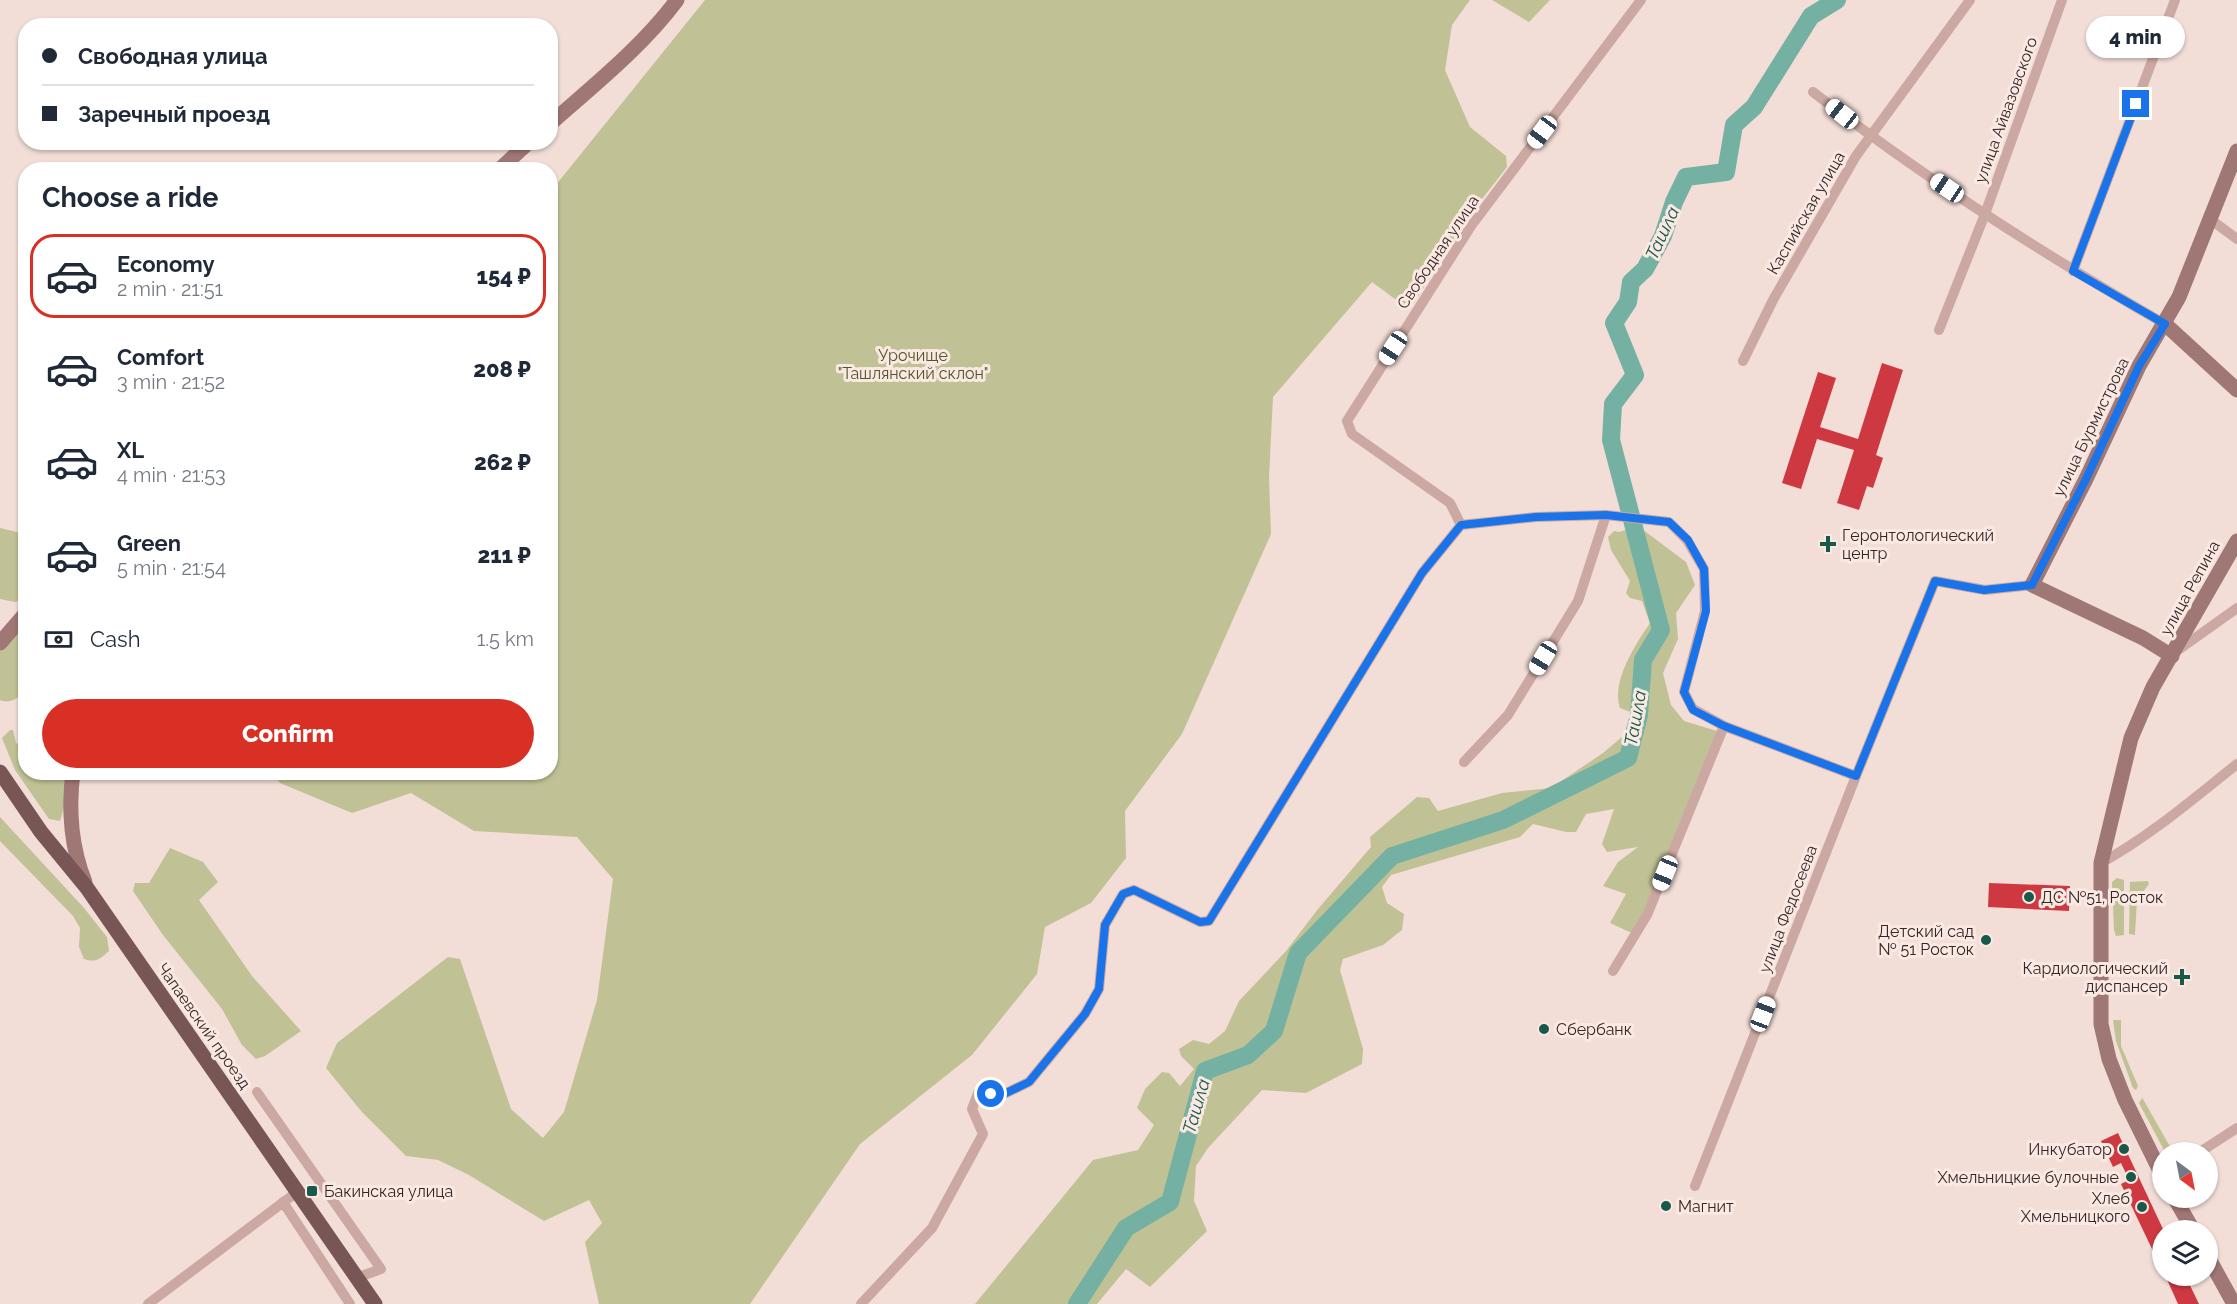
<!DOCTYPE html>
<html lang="en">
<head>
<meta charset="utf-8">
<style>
  body { margin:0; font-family:Raleway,sans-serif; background:#f2f2f3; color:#1f2937; height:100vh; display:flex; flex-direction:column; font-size:22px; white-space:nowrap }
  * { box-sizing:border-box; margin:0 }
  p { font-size:20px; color:#747a83 }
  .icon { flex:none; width:33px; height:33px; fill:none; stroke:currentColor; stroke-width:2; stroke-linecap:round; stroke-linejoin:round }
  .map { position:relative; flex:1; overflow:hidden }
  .panel { position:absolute; left:18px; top:162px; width:540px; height:618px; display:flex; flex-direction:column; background:#fff; border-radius:24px; box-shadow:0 2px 4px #0004 }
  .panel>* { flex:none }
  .banner { position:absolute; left:18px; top:18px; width:540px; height:132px; border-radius:24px; box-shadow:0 2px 4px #0004; display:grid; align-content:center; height:132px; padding:0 24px; background:#fff }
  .needle { width:39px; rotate:148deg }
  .controls { position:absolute; left:2152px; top:1142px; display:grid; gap:12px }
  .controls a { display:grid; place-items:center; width:66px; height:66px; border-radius:50%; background:#fff; box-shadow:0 2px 4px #0004; font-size:30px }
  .end { position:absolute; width:27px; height:27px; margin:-14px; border:8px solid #1a73e8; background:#fff; box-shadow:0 0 0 3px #fff }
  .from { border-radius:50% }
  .bubble { position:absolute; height:42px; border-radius:21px; background:#fff; box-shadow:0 2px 4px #0004; font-size:20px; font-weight:800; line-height:42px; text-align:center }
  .car { position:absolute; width:18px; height:36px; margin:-18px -9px; border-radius:8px; box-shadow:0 0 4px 2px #0007; background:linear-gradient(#fff 24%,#345 0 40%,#fff 0 76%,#345 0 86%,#fff 0) }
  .banner b { display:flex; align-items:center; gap:21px; height:57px; font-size:22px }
  .banner b+b { border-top:2px solid #e0e1e3 }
  .banner i { width:15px; height:15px; background:#1f2937 }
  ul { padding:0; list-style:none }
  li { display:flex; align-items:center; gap:18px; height:84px; margin:0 12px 9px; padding:0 12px; border:3px solid transparent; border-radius:24px }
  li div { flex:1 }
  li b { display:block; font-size:22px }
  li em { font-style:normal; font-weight:800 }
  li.active { border-color:#d93025 }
  li>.icon { width:54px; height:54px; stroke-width:1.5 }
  h2 { padding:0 24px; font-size:27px; line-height:72px }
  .pay { display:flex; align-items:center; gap:15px; height:66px; padding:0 24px; font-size:22px }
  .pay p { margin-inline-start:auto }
  .action { display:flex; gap:12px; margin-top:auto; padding:12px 24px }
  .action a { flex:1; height:69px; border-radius:36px; background:#d93025; color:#fff; font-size:24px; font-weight:800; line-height:69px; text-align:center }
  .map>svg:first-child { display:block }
</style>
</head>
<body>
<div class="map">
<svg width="2237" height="1304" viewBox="0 0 2237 1304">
  <rect width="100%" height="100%" fill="#f3ddd7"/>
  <g fill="#c0c296">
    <polygon points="705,0 1470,0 1452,25 1445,70 1470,127 1506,156 1507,167 1464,222 1414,303 1403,305 1372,282 1273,397 1269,477 1271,534 1182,734 1125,811 1126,858 1091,903 1045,927 1037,974 972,1055 860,1144 750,1304 599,1304 585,1242 602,1223 589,1200 544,1221 469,1175 438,1160 406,1156 362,1112 326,1068 337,1043 448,957 460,959 511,1109 543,1138 564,1112 597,1000 613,879 577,837 474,831 411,793 352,813 280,783 273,773 550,772 551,191"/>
    <polygon points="1492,0 1550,0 1529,22"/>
    <path d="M 1638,526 L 1686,562 L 1695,585 L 1676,613 L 1678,639 L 1663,673 L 1671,705 L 1684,721 L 1717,731 L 1634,934 L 1610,923 L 1626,894 L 1603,886 L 1618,862 L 1638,847 L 1607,852 L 1602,844 L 1614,809 L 1586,814 L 1576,832 L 1566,832 L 1533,824 L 1520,837 L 1391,875 L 1382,887 L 1387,903 L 1404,914 L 1402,930 L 1383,945 L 1343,959 L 1340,970 L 1363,1049 L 1362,1064 L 1306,1093 L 1262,1090 L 1208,1148 L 1196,1166 L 1194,1201 L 1207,1231 L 1150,1287 L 1126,1269 L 1097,1304 L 975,1304 L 1093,1160 L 1138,1150 L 1154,1125 L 1137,1108 L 1145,1089 L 1162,1072 L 1169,1073 L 1180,1086 L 1194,1069 L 1181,1056 L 1179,1049 L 1193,1040 L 1209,1044 L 1225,1031 L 1239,1001 L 1286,951 L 1318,909 L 1371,847 L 1370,837 L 1417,797 L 1429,798 L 1438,811 L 1502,793 L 1551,788 L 1603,753 L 1629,731 L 1633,713 L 1620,708 C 1611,682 1635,645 1650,623 L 1642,601 L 1630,598 L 1626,593 L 1630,581 L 1611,550 L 1608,537 L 1614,531 L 1619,532 Z"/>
    <polygon points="0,528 25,534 25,599 15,602 0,599"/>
    <path d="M 25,619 L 23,693 C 17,699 9,704 0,700 L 0,648 Z"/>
    <polygon points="10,730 13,730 16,743 25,746 26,772 66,773 64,808 60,821 49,819 15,770 2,738"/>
    <path d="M 0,817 L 84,908 L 107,937 L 109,951 C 100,959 96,963 84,959 L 79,947 L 80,928 L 73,916 L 0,841 Z"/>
    <polygon points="170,848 203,862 218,882 199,900 252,976 301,1031 265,1056 256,1059 242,1045 222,1009 163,935 133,891 135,883 149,883"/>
    <polygon points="2117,878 2124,880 2124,935 2116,936 2114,930 2112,882"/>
    <polygon points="2148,881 2149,884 2137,900 2135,935 2129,934 2130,882"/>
    <polygon points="2113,1020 2121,1020 2121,1046 2138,1086 2136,1090 2133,1088 2116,1041"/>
    <polygon points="2142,1098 2143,1099 2173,1152 2165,1152 2139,1103"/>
  </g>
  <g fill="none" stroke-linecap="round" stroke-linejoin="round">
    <polyline stroke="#74b1a2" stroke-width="18" points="1077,1304 1126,1228 1170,1202 1205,1071 1248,1055 1274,1031 1298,953 1392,856 1503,820 1628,758 1639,715 1643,660 1661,630 1611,440 1613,404 1635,375 1614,323 1628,302 1631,282 1645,269 1663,236 1674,202 1686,177 1726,172 1734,125 1754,107 1811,16 1837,0"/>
  </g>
  <g fill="#ce3941">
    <polygon points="1882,363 1903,370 1876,455 1883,458 1873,488 1867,486 1859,510 1837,503 1854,450 1817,439 1801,489 1782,483 1818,372 1836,378 1820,427 1858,439"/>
    <polygon points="1989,883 2070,886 2069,911 1988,907"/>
    <polygon points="2118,1133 2163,1229 2163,1272 2121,1184 2129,1180 2121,1163 2113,1167 2101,1141"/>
    <polygon points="2165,1275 2185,1275 2199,1304 2178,1304"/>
  </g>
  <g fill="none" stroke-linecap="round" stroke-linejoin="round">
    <g stroke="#cba9a2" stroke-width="10">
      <path d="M 1813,92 C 1924,178 2043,254 2165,324"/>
      <polyline points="2210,219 2237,239"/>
      <polyline points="2073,271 2175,0"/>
      <polyline points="1939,330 1985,214 2062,0"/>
      <polyline points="1743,361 1773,300 1856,156 1970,0"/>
      <polyline points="1461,525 1536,517 1606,515 1669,522 1687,540 1704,569 1705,611 1684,692 1693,709 1724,726 1856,776"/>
      <polyline points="2174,653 2237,608"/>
      <polyline points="1464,762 1508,715 1578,601 1606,515"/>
      <path d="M 2101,863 C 2150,836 2193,799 2237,764"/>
      <polyline points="1613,971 1647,915 1724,726"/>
      <polyline points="257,1092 381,1269 356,1278"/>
      <polyline points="2200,1152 2237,1128"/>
      <polyline points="1695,1186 1856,776 1935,581 1985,590 2032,585"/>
      <polyline points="283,1202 350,1304"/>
      <polyline points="148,1304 297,1192"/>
      <polyline points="861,1304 932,1228 983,1134 972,1109 978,1093 1004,1094 1029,1082 1085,1014 1099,989 1105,925 1123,894 1134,890 1200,922 1209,921 1422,573 1461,525 1450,503 1352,434 1347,421 1471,226 1641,0"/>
    </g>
    <g stroke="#9f7774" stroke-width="15">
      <path d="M 550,124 C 594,85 642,47 677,0"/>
      <polyline points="499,170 529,142"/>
      <polyline points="2165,324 2237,390"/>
      <polyline points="0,643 26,613"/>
      <polyline points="2172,656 2143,638 2032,585 2086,479 2139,366 2179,297 2237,151"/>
      <path d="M 73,772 C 68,811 71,847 85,882"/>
      <polyline points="2163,1177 2125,1100 2109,1059 2101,1024 2101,863 2131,738 2153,687 2237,541"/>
      <polyline points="2174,1197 2193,1230"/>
      <polyline points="2208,1257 2234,1304"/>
    </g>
    <polyline stroke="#785655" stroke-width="15" points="0,772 41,832 87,888 375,1304"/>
  </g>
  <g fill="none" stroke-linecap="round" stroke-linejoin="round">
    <polyline stroke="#1a73e8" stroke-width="8" points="991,1094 1004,1094 1029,1082 1085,1014 1099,989 1105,925 1123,894 1134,890 1200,922 1209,921 1422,573 1461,525 1536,517 1606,515 1669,522 1688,540 1704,569 1706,611 1684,692 1693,710 1724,726 1856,776 1935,581 1984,590 2032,585 2086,479 2139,366 2165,324 2073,271 2136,104"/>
  </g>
  <g fill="#18594a" stroke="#fae9e3" stroke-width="2">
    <path d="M1825 535h6v6h6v6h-6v6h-6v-6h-6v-6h6z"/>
    <circle cx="2029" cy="897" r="6"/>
    <circle cx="1986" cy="940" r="6"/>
    <path d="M2179 968h6v6h6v6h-6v6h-6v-6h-6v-6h6z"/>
    <circle cx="1544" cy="1029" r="6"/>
    <circle cx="2124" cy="1149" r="6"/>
    <circle cx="2131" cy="1177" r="6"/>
    <rect x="306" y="1185" width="12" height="12" rx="3"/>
    <circle cx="1666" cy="1206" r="6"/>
    <circle cx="2142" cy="1207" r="6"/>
  </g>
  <g text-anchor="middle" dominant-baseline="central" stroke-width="6" stroke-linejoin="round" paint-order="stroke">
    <g font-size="16" fill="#352525" stroke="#fae9e3">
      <text transform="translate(2006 110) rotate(-70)">улица Айвазовского</text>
      <text transform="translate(1806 213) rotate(-60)">Каспийская улица</text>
      <text transform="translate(1438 252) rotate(-56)">Свободная улица</text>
      <text transform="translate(2091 427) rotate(-64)">улица Бурмистрова</text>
      <text transform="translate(2190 588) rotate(-61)">улица Репина</text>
      <text transform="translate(1788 909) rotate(-69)">улица Федосеева</text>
      <text transform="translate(204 1026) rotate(55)">Чапаевский проезд</text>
    </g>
    <g font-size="16" fill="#525527" stroke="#fae9e3">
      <text x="913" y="355">Урочище<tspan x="913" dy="18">"Ташлянский склон"</tspan></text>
    </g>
    <g font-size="16" fill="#352525" stroke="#fae9e3" text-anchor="start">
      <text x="1842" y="535">Геронтологический<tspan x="1842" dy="18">центр</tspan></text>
      <text x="2041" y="897">ДС №51, Росток</text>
      <text x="1974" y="931" text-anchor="end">Детский сад<tspan x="1974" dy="18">№ 51 Росток</tspan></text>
      <text x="2168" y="968" text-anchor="end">Кардиологический<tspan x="2168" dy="18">диспансер</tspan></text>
      <text x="1556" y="1029">Сбербанк</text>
      <text x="2112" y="1149" text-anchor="end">Инкубатор</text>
      <text x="2119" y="1177" text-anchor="end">Хмельницкие булочные</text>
      <text x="324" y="1191">Бакинская улица</text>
      <text x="2130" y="1198" text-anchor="end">Хлеб<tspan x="2130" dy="18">Хмельницкого</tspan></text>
      <text x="1678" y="1206">Магнит</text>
    </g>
    <g font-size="18" font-style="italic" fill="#18594a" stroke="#fae9e3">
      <text transform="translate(1662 233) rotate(-65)">Ташла</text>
      <text transform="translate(1635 718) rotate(-80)">Ташла</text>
      <text transform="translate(1196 1106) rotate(-74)">Ташла</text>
    </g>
  </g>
</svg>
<div class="controls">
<a><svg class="needle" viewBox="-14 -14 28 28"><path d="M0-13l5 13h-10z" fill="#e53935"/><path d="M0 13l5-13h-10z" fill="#747a83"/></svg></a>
<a><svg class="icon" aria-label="layers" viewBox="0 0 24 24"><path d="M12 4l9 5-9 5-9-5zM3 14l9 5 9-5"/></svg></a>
</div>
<i class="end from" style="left:991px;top:1094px"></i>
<i class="end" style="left:2136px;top:104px"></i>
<div class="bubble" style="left:2086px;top:16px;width:99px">4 min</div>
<i class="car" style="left:1842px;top:114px;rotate:308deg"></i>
<i class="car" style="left:1542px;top:132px;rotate:217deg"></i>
<i class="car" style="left:1947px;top:188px;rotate:304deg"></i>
<i class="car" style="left:1393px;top:348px;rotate:213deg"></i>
<i class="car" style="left:1543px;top:658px;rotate:211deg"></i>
<i class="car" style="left:1665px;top:873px;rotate:202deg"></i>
<i class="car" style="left:1763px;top:1014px;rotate:21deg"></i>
<div class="banner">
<b><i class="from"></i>Свободная улица</b>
<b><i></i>Заречный проезд</b>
</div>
<section class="panel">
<h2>Choose a ride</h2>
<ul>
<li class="active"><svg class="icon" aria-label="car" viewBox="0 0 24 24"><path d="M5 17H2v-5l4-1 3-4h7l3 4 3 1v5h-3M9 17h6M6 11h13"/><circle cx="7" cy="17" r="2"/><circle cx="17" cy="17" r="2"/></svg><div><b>Economy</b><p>2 min · 21:51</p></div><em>154 ₽</em></li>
<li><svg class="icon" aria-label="car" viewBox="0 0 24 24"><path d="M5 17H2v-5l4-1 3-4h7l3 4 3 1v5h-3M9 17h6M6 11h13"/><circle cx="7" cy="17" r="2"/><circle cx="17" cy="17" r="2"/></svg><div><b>Comfort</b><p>3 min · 21:52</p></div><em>208 ₽</em></li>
<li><svg class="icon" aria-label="car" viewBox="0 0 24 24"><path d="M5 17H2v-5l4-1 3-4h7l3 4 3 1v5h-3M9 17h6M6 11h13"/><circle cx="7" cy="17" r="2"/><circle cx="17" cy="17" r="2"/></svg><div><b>XL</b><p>4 min · 21:53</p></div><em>262 ₽</em></li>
<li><svg class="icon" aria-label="car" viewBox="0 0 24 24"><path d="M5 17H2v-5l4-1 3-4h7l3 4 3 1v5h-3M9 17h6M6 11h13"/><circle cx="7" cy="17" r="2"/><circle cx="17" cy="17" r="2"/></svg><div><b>Green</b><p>5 min · 21:54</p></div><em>211 ₽</em></li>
</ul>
<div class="pay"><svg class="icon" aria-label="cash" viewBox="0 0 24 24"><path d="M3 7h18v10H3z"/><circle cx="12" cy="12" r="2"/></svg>Cash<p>1.5 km</p></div>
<div class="action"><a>Confirm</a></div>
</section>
</div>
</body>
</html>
